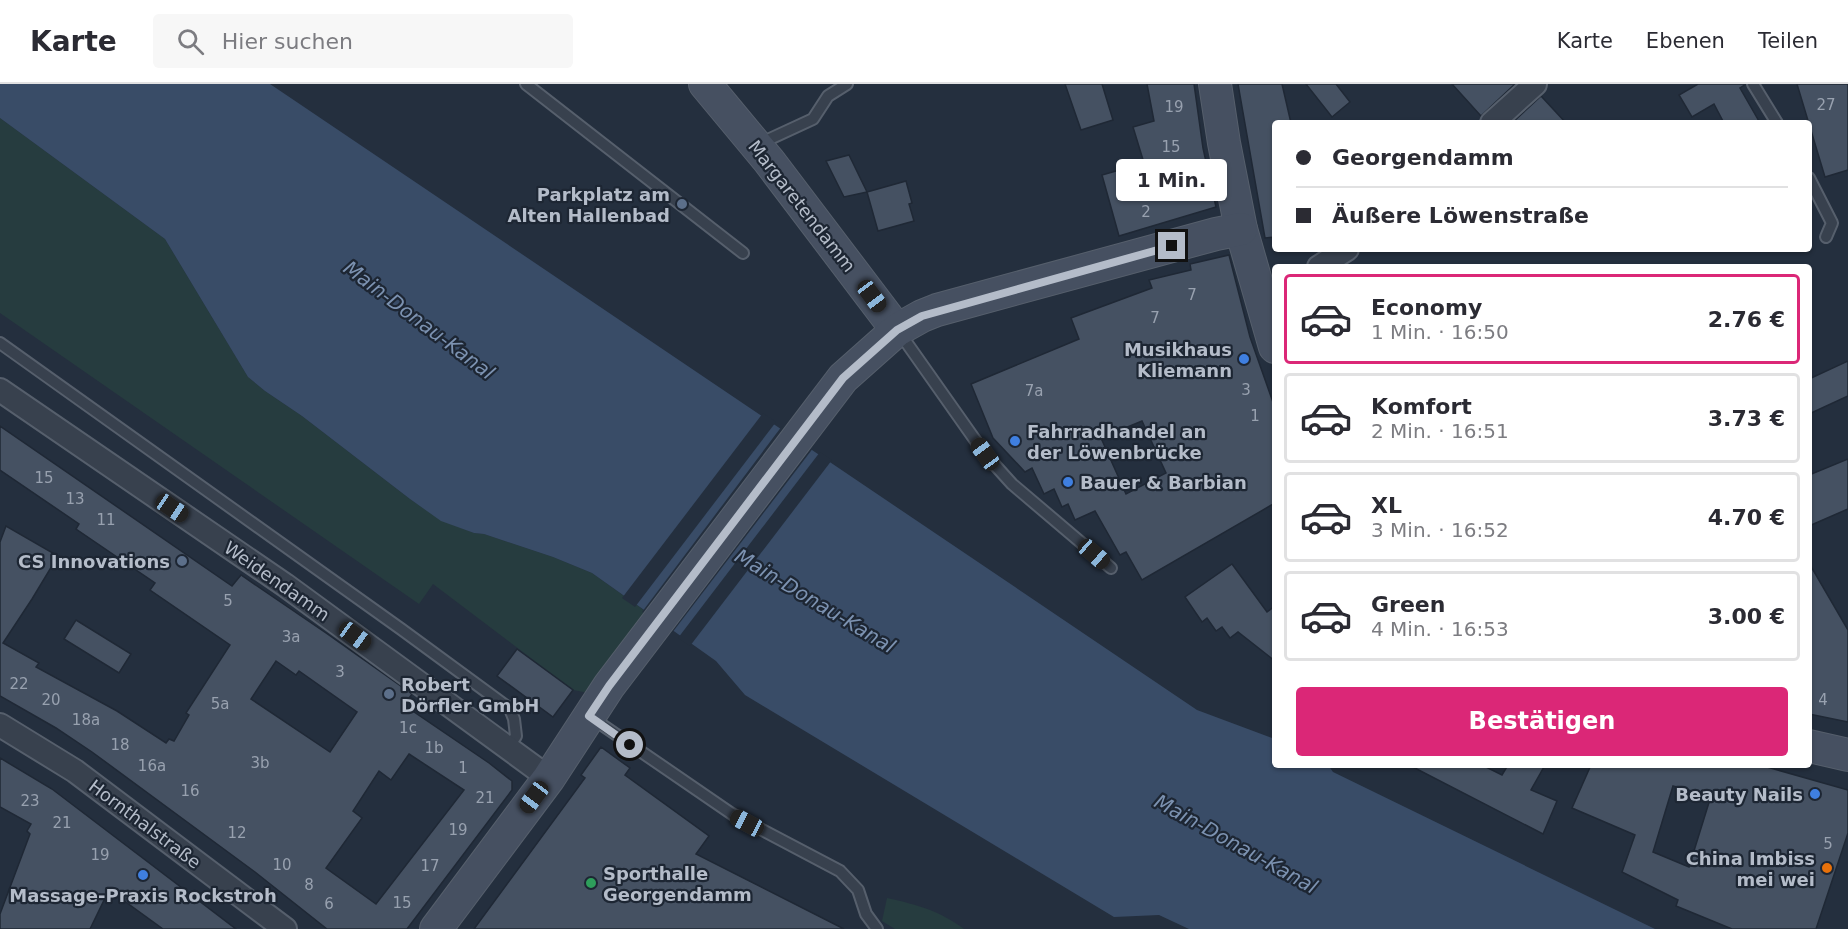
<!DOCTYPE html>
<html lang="de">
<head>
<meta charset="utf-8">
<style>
  body { margin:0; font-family:"DejaVu Sans",sans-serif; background:#f7f7f7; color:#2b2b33; height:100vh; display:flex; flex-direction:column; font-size:22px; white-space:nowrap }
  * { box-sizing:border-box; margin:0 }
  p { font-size:20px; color:#7c7c81 }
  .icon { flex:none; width:33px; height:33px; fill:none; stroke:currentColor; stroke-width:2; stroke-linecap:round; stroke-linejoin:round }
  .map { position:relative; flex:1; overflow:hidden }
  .details { position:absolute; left:1272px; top:180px; width:540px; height:504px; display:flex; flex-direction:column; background:#fff; border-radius:6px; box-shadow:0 2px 4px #0004 }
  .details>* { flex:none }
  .hud { position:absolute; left:1272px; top:36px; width:540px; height:132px; border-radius:6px; box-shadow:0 2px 4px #0004; display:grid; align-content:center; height:132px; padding:0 24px; background:#fff }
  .end { position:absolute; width:27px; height:27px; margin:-14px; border:8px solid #b4bcc9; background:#111; box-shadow:0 0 0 3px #111 }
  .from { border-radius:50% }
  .bubble { position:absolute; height:42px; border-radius:6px; background:#fff; box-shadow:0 2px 4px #0004; font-size:20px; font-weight:800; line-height:42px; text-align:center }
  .car { position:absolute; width:18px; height:36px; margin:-18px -9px; border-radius:8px; box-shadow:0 0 4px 2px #0007; background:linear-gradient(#222 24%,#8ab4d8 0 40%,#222 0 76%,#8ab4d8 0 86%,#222 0) }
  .hud b { display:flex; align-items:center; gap:21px; height:57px; font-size:22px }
  .hud b+b { border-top:2px solid #e1e1e2 }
  .hud i { width:15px; height:15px; background:#2b2b33 }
  ul { padding:10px 0 0; list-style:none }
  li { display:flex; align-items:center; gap:18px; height:90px; margin:0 12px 9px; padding:0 12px; border:3px solid #e1e1e2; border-radius:6px }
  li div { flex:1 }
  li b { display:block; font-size:22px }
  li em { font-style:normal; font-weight:800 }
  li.on { border-color:#db2777 }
  li>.icon { width:54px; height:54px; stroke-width:1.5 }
  .primary-button { display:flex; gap:12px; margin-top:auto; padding:12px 24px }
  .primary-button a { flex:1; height:69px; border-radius:6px; background:#db2777; color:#fff; font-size:24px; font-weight:800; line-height:69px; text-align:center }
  header { display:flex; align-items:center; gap:36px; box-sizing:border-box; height:84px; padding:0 30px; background:#fff; border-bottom:2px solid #e1e1e2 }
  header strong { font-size:28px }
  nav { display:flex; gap:33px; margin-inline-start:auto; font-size:21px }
  .search { width:420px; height:54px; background:#f7f7f7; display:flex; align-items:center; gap:15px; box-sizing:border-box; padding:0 21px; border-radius:6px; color:#7c7c81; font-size:22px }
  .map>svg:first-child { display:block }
</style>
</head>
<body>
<header>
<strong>Karte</strong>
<div class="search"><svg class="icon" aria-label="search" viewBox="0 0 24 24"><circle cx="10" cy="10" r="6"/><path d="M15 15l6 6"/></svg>Hier suchen</div>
<nav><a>Karte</a><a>Ebenen</a><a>Teilen</a></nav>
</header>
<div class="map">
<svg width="1848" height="845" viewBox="0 0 1848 845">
  <rect width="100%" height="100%" fill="#242f3e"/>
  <g fill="#263c3f">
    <polygon points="0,34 165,155 248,293 265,307 302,332 410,415 441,436 474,449 484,450 553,473 592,489 662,539 610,613 573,606 433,500 419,520 0,229"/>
    <path d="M 887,814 C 918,821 938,826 964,845 L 895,845 L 882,837 Z"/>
  </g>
  <polygon fill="#394c67" points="0,0 270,0 1197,626 1275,655 1275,681 1328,681 1333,688 1655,845 1189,845 1159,831 1114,833 745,611 716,577 592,489 553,473 484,450 474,449 441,437 410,415 302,332 265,307 248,293 165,155 0,34"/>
  <g fill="#242f3e">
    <polygon points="763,329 776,338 635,523 622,514"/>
    <polygon points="782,342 814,363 672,549 642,528"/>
    <polygon points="820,368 832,376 690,562 678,554"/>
  </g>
  <g fill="#455162" stroke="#1f2835" stroke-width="1.5" fill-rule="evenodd">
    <polygon points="1065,0 1102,0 1113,36 1081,46"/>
    <polygon points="1147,0 1194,0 1203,64 1216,123 1119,152 1102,91 1144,79 1133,43 1154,37"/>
    <polygon points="1238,0 1282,0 1291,39 1275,39 1275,153 1265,154"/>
    <polygon points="1306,0 1336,0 1350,18 1332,33"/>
    <polygon points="1452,0 1515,0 1481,32"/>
    <polygon points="1698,0 1746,0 1740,4 1760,39 1724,39 1714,20 1692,33 1679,11"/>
    <polygon points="1797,0 1848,0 1848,86 1825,93"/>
    <polygon points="1541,12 1566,39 1512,39"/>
    <polygon points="849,71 867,108 844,113 826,77"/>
    <polygon points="906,97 912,119 909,120 914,137 878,147 867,108"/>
    <path d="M 1229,171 L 1250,253 L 1275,324 L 1275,419 L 1142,496 L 1126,468 L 1120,471 L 1095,427 L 1075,436 L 1068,420 L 1062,423 L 1054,405 L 1044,410 L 1032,384 L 1025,388 L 993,354 L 971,300 L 1079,255 L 1071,234 L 1152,204 L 1149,196 L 1191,186 L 1190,180 ZM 1142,337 L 1166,389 L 1126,410 L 1101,354 Z"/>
    <polygon points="1848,277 1848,312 1809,330 1809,295"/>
    <path d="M 0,342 L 232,502 L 241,491 L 326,549 L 412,610 L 404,621 L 489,679 L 512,697 L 512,706 L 407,845 L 327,845 L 255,788 L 92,668 L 56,644 L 0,612 L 0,458 L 6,442 L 58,472 L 32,515 L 3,559 L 39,579 L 36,583 L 117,627 L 166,659 L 169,655 L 174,657 L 189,631 L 186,629 L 230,561 L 150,506 L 155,499 L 76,445 L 79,440 L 0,386 ZM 276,577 L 296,591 L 299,587 L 357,628 L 330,668 L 251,615 ZM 409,670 L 464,706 L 376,820 L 326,784 L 362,734 L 353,727 L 379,687 L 391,696 Z"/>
    <polygon points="1848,375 1848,425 1809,442 1809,391"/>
    <polygon points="1809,479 1848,546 1848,638 1809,630"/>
    <polygon points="1232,480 1267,528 1275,522 1275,577 1238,548 1230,554 1222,543 1216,547 1207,534 1202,538 1185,513"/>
    <polygon points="76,536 131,570 119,589 64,555"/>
    <polygon points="517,565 573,606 553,633 497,592"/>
    <polygon points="601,663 630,684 625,691 709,752 696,770 844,845 474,845 585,694 581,691"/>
    <polygon points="0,674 52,705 236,845 163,845 109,806 90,845 0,845 0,830 30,750 27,747 31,740 0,723"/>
    <polygon points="1409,681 1482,681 1502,691 1508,681 1545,681 1531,706 1557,717 1543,750"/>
    <path d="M 1591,681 L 1760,681 L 1848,706 L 1848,749 L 1816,845 L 1732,845 L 1676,822 L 1678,816 L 1622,788 L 1635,751 L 1572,724 ZM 1673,702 L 1711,712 L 1689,783 L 1653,768 Z"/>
  </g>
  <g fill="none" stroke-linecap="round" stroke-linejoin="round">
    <defs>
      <g id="lane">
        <polyline points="526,0 743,169"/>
        <polyline points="1753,0 1777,39"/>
        <polyline points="759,60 813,35 828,12 847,0"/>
        <polyline points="1809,94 1832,139 1826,153"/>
        <polyline points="899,248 985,370 1012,400 1111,484"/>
        <polyline points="0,259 401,545 510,625 514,635 516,652 508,664"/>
        <polyline points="592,634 732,730 840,787 858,806 866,830 877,845"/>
      </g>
      <g id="street">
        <polyline points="1492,39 1535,0"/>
        <polyline points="1319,183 1347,165"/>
        <polyline points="0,306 285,501 549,694"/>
        <polyline points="0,641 75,687 285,845"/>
      </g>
      <g id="secondary">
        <polyline points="705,0 769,77 897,246"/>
        <polyline points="1215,0 1224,59 1241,145 1275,263"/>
        <polyline points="1809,662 1848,671"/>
        <polyline points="436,845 549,694 609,602 843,294 897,246 922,232 937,226 1216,150 1241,145"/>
      </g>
    </defs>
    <use href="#lane" stroke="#565f6c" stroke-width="14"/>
    <use href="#street" stroke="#565f6c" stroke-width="26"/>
    <use href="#secondary" stroke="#565f6c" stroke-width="34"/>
    <use href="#lane" stroke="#38414e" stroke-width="10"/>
    <use href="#street" stroke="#38414e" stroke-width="22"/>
    <use href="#secondary" stroke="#465061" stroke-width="32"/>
  </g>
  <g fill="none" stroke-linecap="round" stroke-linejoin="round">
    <polyline stroke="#b4bcc9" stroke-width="8" points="630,661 589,632 609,602 843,294 897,246 922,232 1172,162"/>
  </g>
  <g fill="#5c6f8a" stroke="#1d2633" stroke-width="2">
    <circle cx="682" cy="120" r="6"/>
    <circle cx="182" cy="477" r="6"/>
    <circle cx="389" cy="610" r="6"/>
  </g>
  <g fill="#3f7fe0" stroke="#1d2633" stroke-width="2">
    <circle cx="1244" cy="275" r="6"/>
    <circle cx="1015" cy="357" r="6"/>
    <circle cx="1068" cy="398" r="6"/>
    <circle cx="1815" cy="710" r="6"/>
    <circle cx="143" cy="791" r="6"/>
  </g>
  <circle fill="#e8710a" stroke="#1d2633" stroke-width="2" cx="1827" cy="784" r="6"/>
  <circle fill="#2e9e5b" stroke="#1d2633" stroke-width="2" cx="591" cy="799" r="6"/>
  <g text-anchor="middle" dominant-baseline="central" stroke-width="4.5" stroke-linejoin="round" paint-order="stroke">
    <g font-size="15" fill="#98a1af">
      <text x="1826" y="21">27</text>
      <text x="1174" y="23">19</text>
      <text x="1171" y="63">15</text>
      <text x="1146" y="128">2</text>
      <text x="1192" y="211">7</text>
      <text x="1155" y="234">7</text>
      <text x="1246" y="306">3</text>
      <text x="1034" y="307">7a</text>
      <text x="1255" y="332">1</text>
      <text x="44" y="394">15</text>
      <text x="75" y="415">13</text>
      <text x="106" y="436">11</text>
      <text x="228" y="517">5</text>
      <text x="291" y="553">3a</text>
      <text x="340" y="588">3</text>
      <text x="19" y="600">22</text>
      <text x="51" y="616">20</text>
      <text x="1823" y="616">4</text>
      <text x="220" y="620">5a</text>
      <text x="86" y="636">18a</text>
      <text x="408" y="644">1c</text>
      <text x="120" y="661">18</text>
      <text x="434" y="664">1b</text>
      <text x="260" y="679">3b</text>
      <text x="152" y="682">16a</text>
      <text x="463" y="684">1</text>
      <text x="190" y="707">16</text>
      <text x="485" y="714">21</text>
      <text x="30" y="717">23</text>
      <text x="62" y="739">21</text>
      <text x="458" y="746">19</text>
      <text x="237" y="749">12</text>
      <text x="1828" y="760">5</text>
      <text x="100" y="771">19</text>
      <text x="282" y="781">10</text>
      <text x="430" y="782">17</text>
      <text x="309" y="801">8</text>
      <text x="402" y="819">15</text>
      <text x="329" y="820">6</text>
    </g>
    <g font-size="18" font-weight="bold" fill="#b4bcc9" stroke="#1d2633" text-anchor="end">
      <text x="670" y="110">Parkplatz am<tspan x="670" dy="21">Alten Hallenbad</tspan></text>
      <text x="1232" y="265">Musikhaus<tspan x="1232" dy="21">Kliemann</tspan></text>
      <text x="1027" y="347" text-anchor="start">Fahrradhandel an<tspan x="1027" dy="21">der Löwenbrücke</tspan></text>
      <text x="1080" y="398" text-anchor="start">Bauer &amp; Barbian</text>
      <text x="170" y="477">CS Innovations</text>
      <text x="401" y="600" text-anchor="start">Robert<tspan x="401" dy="21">Dörfler GmbH</tspan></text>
      <text x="1803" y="710">Beauty Nails</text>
      <text x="1815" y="774">China Imbiss<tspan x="1815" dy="21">mei wei</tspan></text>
      <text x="603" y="789" text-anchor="start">Sporthalle<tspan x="603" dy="21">Georgendamm</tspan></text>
      <text x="143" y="811" text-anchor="middle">Massage-Praxis Rockstroh</text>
    </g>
    <g font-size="18" fill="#b4bcc9" stroke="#1d2633">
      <text transform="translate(802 122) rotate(52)">Margaretendamm</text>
      <text transform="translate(277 497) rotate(35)">Weidendamm</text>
      <text transform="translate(145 740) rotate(37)">Hornthalstraße</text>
    </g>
    <g font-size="20" font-style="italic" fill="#7c92b1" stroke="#1d2633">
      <text transform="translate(419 236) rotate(37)">Main-Donau-Kanal</text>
      <text transform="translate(815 517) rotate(31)">Main-Donau-Kanal</text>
      <text transform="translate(1236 760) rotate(29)">Main-Donau-Kanal</text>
    </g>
  </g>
</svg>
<i class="end from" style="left:630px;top:661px"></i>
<i class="end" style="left:1172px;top:162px"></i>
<div class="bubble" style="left:1116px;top:75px;width:111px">1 Min.</div>
<i class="car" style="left:872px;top:212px;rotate:143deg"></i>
<i class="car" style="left:985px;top:370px;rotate:324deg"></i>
<i class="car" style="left:172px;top:424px;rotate:124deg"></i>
<i class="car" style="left:1094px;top:470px;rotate:131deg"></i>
<i class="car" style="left:355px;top:552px;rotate:126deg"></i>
<i class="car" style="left:534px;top:713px;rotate:217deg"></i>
<i class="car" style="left:747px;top:739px;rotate:298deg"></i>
<div class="hud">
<b><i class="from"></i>Georgendamm</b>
<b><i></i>Äußere Löwenstraße</b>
</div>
<section class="details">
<ul>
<li class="on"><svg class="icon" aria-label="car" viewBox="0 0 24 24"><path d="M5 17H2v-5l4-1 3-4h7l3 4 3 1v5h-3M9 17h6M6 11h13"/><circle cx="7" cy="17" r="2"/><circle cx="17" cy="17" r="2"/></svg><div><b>Economy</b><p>1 Min. · 16:50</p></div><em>2.76 €</em></li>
<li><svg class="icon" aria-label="car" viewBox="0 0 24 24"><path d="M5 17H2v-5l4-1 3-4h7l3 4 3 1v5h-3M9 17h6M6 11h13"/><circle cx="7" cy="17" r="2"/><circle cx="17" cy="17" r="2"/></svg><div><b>Komfort</b><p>2 Min. · 16:51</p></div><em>3.73 €</em></li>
<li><svg class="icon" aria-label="car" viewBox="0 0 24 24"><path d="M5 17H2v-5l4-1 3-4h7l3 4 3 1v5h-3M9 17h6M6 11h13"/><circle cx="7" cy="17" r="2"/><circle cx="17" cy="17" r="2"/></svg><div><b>XL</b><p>3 Min. · 16:52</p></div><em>4.70 €</em></li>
<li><svg class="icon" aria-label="car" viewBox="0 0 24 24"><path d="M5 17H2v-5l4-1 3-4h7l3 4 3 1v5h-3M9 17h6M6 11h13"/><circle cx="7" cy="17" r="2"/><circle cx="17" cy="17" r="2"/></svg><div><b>Green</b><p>4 Min. · 16:53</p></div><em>3.00 €</em></li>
</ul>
<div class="primary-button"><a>Bestätigen</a></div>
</section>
</div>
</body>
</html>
